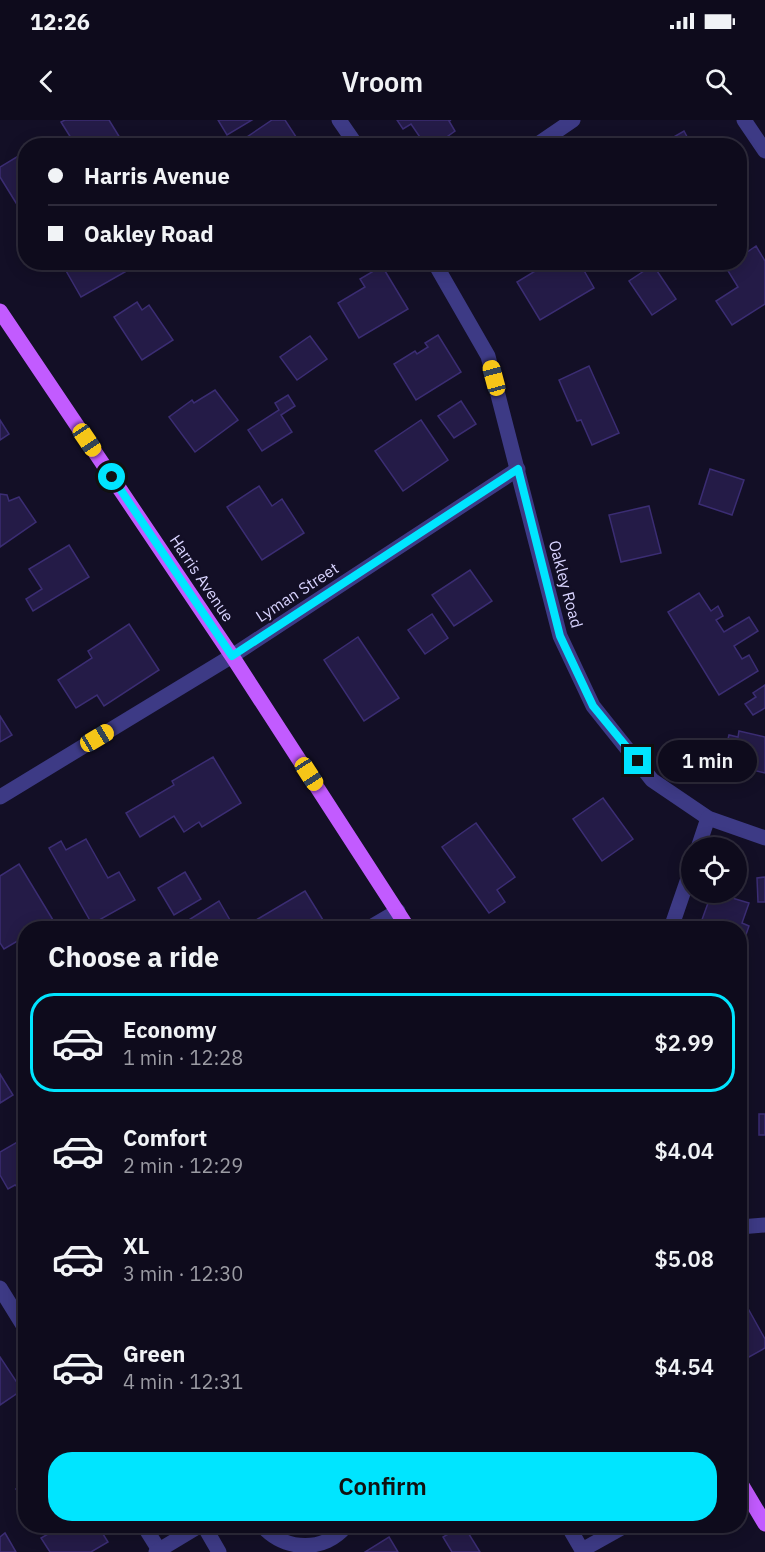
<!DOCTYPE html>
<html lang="en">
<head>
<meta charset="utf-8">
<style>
  body { margin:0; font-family:"IBM Plex Sans",sans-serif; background:#1c1929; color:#f1f3f6; height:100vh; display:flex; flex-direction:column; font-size:22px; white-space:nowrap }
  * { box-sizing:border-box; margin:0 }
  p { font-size:20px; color:#9b9ba3 }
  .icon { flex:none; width:33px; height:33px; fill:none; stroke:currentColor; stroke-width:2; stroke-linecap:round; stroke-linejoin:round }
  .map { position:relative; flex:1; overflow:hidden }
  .panel { position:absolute; left:18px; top:801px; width:729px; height:612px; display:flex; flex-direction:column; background:#0e0b1c; border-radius:24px; box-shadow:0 3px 15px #0003,0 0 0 2px #2e2b3b }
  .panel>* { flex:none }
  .top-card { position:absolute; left:18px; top:18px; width:729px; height:132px; border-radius:24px; box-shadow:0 3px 15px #0003,0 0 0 2px #2e2b3b; display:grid; align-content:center; height:132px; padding:0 30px; background:#0e0b1c }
  .buttons { position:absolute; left:681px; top:717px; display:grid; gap:12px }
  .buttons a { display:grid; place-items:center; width:66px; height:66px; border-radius:50%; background:#0e0b1c; box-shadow:0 3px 15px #0003,0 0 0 2px #2e2b3b; font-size:30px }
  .end { position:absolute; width:27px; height:27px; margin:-14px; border:8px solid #00e5ff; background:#111; box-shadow:0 0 0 3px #111 }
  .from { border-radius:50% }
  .bubble { position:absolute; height:42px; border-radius:21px; background:#0e0b1c; box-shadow:0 3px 15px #0003,0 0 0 2px #2e2b3b; font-size:20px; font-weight:600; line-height:42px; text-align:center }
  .car { position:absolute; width:18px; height:36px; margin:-18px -9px; border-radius:8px; box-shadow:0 0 4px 2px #0007; background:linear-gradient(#f5c518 24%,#345 0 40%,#f5c518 0 76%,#345 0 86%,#f5c518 0) }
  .top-card b { display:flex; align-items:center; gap:21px; height:57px; font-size:22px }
  .top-card b+b { border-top:2px solid #2e2b3b }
  .top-card i { width:15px; height:15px; background:#f1f3f6 }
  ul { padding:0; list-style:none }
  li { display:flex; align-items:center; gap:18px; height:99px; margin:0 12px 9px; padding:0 18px; border:3px solid transparent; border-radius:24px }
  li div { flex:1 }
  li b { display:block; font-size:22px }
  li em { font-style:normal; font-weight:600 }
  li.selected { border-color:#00e5ff }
  li>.icon { width:54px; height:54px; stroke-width:1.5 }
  h2 { padding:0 30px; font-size:27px; line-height:72px }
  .button { display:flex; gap:12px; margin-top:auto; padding:12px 30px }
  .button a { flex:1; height:69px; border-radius:24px; background:#00e5ff; color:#111; font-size:24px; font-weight:600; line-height:69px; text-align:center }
  .status { display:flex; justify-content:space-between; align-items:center; height:42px; padding:0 30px; background:#0e0b1c; direction:ltr }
  .status svg { height:16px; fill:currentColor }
  header { display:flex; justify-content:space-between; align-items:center; height:78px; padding:0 30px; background:#0e0b1c; font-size:27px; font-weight:600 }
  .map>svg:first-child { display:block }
</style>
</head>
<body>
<div class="status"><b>12:26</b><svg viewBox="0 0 49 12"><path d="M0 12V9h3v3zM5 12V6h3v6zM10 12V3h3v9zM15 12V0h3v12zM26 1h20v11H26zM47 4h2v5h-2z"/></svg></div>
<header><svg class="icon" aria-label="back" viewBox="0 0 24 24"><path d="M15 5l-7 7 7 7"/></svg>Vroom<svg class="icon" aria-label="search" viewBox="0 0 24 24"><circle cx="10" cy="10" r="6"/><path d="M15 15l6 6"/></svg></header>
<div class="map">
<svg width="765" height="1432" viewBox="0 0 765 1432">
  <rect width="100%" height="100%" fill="#130f26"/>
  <g fill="#241b47" stroke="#3b2d73" stroke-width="1.5">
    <polygon points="65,0 109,0 125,26 76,26 61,2"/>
    <polygon points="218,0 252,0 227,15"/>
    <polygon points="272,0 285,0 302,26 249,26 244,19"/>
    <polygon points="397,0 451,0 449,1 455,11 434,26 426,26 411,4 403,9"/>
    <polygon points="684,11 692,26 658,26"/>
    <polygon points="25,32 26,32 26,99 0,57 0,47"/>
    <polygon points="756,126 765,141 765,184 732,205 716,181 738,167 725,146 730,142 740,142 740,137"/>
    <polygon points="61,142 129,142 132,148 81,177"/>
    <polygon points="550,142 579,142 594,168 540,200 517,162"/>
    <polygon points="653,145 676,179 652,195 629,161"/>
    <polygon points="382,146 408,189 359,218 338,183 365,167 360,159"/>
    <polygon points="137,182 142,190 149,185 173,220 142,240 114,197"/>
    <polygon points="438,215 461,252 416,280 394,244 415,231 417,234 428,227 425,223"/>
    <polygon points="310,216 327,239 297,260 280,237"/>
    <polygon points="589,246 619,313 592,325 581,300 577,301 559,260"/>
    <polygon points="215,270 238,300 195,332 169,297 192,280 194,283"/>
    <polygon points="288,275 295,286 281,295 292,312 262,331 248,310 279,290 275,283"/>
    <polygon points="461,281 476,304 454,318 438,296"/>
    <polygon points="0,300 9,314 0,320"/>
    <polygon points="421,300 448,340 403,371 375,331"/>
    <polygon points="710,349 744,360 732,395 699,384"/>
    <polygon points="259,366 272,386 282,379 304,413 262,440 227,387"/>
    <polygon points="0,374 7,375 9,381 19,377 36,402 0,427"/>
    <polygon points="649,386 661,433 621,442 609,395"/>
    <polygon points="69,425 89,457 33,491 26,479 42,469 29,449"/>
    <polygon points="470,450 492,481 454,506 432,475"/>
    <polygon points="699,473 711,491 718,486 723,496 716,500 724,512 749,497 758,511 734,526 742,539 749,535 758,551 719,575 668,492"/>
    <polygon points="432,494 448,518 425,534 408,510"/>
    <polygon points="129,504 159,550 104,586 97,575 76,588 58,560 92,538 88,531"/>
    <polygon points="358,517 399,578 364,601 324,540"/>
    <polygon points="765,565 765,588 753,595 745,584 756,577 753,573"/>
    <polygon points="0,596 12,615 0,622"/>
    <polygon points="739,611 765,617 765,653 732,645 734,641 723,639 729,615 738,617"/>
    <polygon points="213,637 241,683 202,707 199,702 184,712 174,696 140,717 126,693 174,665 172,661"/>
    <polygon points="603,678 633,719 602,741 573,699"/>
    <polygon points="476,703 515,757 497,770 505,782 489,793 442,727"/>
    <polygon points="86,719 108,758 119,752 135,780 92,804 49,728 61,721 66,730"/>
    <polygon points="19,744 53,800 38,808 26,808 26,816 4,829 0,823 0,756"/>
    <polygon points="185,752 201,779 174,795 158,768"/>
    <polygon points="765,757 765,782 758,782 757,758"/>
    <polygon points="305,771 328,808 255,808 260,806 256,800"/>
    <polygon points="712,772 749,783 742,803 749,806 740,832 740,808 699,808"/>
    <polygon points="219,781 234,807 180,808 179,806"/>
    <polygon points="0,954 13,975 0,983"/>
    <rect x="759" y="994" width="6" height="21"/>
    <polygon points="26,1017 26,1066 20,1069 15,1065 8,1069 0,1055 0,1032"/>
    <polygon points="745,1183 765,1219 765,1228 740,1242 740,1186"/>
    <polygon points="0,1237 22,1270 0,1285"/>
    <polygon points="26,1363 26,1384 16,1369"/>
    <polygon points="62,1406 98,1406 108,1422 91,1432 50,1432 41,1418"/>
    <polygon points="462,1406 464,1406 480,1432 452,1432 443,1417"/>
    <polygon points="5,1413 16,1432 0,1432 0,1417"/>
    <polygon points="389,1417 398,1432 365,1432"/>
  </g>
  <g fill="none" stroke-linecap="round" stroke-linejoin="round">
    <g stroke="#3d3a85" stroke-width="15">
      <polyline points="339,0 357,26"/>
      <polyline points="744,0 765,31"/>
      <polyline points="535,26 573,0"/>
      <polyline points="434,142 488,236 560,516 593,586 652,660 708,698 765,718"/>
      <polyline points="0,677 232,536 518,349"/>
      <polyline points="698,728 708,698"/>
      <polyline points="369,808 398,791"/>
      <polyline points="671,808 692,747"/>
      <polyline points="740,1107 765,1105"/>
      <polyline points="0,1168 26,1210"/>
      <polyline points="144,1406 159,1430"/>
      <polyline points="204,1406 219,1432"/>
      <path d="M 262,1406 C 286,1432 325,1432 346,1406"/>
      <polyline points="568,1406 582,1430 625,1406"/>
      <polyline points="156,1432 199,1406"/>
    </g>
    <g stroke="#c25bff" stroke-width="15">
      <polyline points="0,191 232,536 408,808"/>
      <polyline points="740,1362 765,1404"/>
    </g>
  </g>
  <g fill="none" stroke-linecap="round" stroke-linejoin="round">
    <polyline stroke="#00e5ff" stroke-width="8" points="112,357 232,536 518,349 560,516 593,586 638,641"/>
  </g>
  <g text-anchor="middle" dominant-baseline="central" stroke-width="4.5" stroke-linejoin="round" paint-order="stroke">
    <g font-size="16" fill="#d9d4ff" stroke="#130f26">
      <text transform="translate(202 458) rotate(56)">Harris Avenue</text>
      <text transform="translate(566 464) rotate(75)">Oakley Road</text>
      <text transform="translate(297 472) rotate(-33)">Lyman Street</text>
    </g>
  </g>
</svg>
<div class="buttons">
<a><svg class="icon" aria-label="locate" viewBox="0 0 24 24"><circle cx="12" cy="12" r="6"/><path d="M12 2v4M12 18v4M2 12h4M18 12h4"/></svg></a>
</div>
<i class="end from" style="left:112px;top:357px"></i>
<i class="end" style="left:638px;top:641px"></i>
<div class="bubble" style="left:658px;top:620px;width:99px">1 min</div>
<i class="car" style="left:494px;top:258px;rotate:345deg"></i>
<i class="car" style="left:87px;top:320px;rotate:146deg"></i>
<i class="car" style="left:97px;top:618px;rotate:59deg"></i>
<i class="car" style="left:309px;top:654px;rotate:147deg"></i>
<div class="top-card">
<b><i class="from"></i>Harris Avenue</b>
<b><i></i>Oakley Road</b>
</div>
<section class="panel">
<h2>Choose a ride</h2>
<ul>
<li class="selected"><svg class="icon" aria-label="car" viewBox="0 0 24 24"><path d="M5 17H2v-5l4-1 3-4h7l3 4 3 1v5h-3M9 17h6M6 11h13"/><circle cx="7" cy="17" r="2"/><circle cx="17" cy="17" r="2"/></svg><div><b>Economy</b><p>1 min · 12:28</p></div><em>$2.99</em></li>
<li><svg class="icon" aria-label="car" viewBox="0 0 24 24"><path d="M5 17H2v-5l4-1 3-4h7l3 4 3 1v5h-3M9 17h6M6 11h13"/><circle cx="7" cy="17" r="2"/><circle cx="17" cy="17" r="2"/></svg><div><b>Comfort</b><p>2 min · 12:29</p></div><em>$4.04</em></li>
<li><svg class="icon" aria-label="car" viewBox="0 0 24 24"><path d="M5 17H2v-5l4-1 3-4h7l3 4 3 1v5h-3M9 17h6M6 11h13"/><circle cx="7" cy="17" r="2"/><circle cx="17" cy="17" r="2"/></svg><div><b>XL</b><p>3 min · 12:30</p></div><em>$5.08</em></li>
<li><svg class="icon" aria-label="car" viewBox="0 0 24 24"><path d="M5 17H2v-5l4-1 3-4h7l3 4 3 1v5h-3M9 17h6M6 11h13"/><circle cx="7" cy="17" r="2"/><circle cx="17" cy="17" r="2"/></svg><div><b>Green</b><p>4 min · 12:31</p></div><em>$4.54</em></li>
</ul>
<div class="button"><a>Confirm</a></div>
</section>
</div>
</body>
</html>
